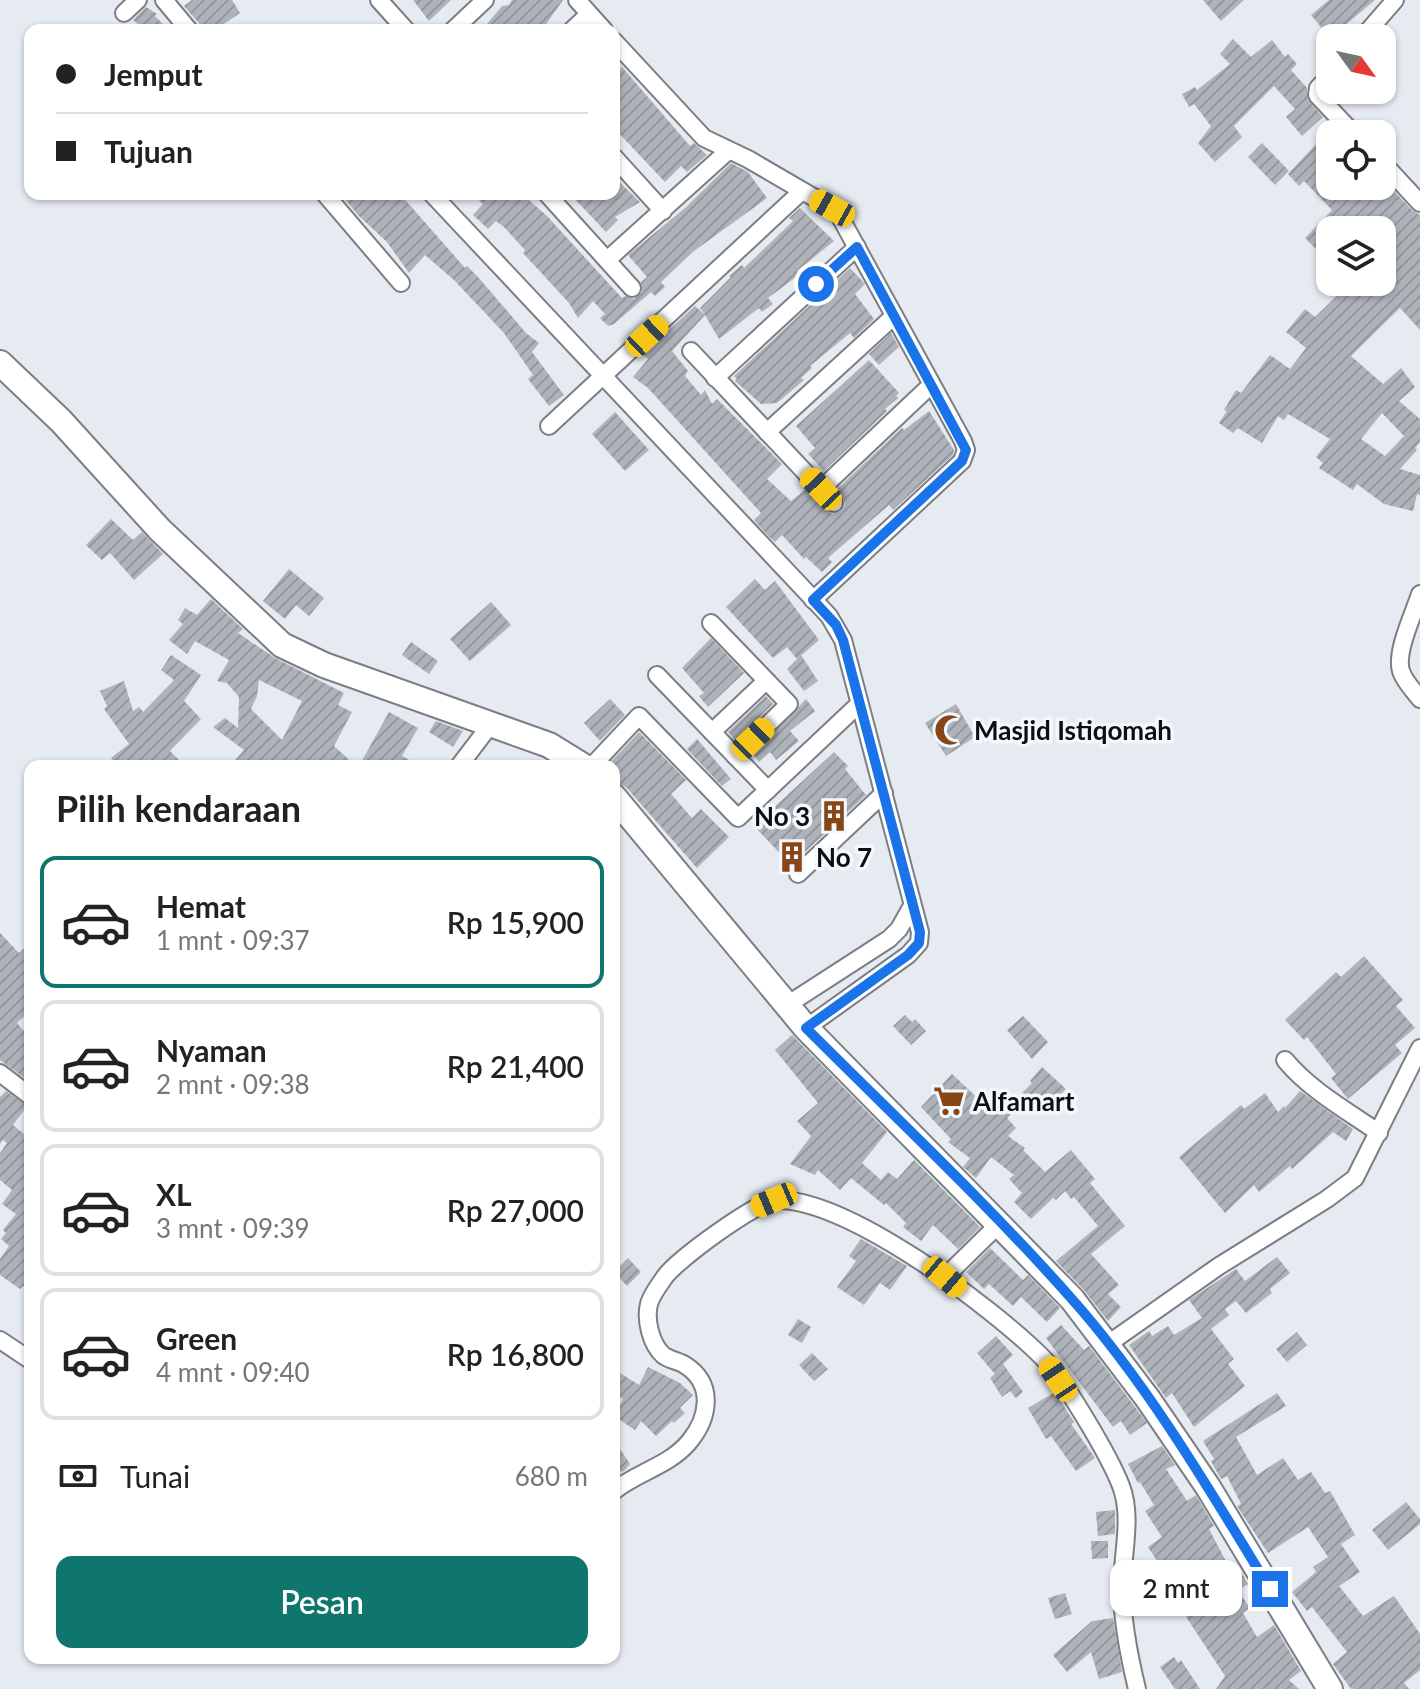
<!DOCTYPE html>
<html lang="id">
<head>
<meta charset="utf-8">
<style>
  body { margin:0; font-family:Lato,sans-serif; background:#f6f6f6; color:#222; height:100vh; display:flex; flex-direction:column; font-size:30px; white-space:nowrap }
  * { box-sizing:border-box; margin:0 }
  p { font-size:26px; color:#767676 }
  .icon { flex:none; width:44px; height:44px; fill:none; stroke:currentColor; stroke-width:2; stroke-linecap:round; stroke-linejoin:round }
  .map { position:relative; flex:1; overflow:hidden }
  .side { position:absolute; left:24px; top:760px; width:596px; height:904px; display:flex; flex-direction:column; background:#fff; border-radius:16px; box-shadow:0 2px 6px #0004 }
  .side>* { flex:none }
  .top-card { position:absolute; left:24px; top:24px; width:596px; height:176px; border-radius:16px; box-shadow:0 2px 6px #0004; display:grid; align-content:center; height:176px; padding:0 32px; background:#fff }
  .needle { width:52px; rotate:123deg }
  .fabs { position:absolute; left:1316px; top:24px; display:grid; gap:16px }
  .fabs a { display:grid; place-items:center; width:80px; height:80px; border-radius:16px; background:#fff; box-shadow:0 2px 6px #0004; font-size:40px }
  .end { position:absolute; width:36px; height:36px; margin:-18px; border:10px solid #1a73e8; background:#fff; box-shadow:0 0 0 4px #fff }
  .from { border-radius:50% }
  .bubble { position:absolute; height:56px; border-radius:16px; background:#fff; box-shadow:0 2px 6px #0004; font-size:26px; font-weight:600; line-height:56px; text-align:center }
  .car { position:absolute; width:24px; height:48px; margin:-24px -12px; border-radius:10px; box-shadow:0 0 6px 2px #0007; background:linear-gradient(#f5c518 24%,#345 0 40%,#f5c518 0 76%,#345 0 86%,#f5c518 0) }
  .top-card b { display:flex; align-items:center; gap:28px; height:76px; font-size:30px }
  .top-card b+b { border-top:2px solid #e0e0e0 }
  .top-card i { width:20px; height:20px; background:#222 }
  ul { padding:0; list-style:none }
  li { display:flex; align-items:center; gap:24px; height:132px; margin:0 16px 12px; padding:0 16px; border:4px solid #e0e0e0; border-radius:16px }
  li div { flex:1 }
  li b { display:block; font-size:30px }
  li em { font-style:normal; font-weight:600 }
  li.active { border-color:#0f766e }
  li>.icon { width:72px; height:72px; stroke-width:1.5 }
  h2 { padding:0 32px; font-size:36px; line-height:96px }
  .pay { display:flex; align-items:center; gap:20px; height:88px; padding:0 32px; font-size:30px }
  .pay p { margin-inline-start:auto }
  .cta { display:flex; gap:16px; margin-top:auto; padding:16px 32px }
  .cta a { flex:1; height:92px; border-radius:16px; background:#0f766e; color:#fff; font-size:32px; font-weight:600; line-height:92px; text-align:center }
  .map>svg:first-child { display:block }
</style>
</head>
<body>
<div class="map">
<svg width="1420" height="1689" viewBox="0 0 1420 1689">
  <defs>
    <pattern id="building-hatch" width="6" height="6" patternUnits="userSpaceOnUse" patternTransform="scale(2)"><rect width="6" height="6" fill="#aeb2b9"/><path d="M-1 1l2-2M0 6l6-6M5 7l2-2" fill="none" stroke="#94989e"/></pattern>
  </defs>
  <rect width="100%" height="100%" fill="#e6eaf1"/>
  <g fill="url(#building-hatch)" fill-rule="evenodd">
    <polygon points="192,0 232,0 240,13 215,30 205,30 184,6"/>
    <polygon points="413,0 451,0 429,21"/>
    <polygon points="512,0 563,0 542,30 482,30 502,6 509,5"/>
    <polygon points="1203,0 1244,0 1221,21"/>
    <polygon points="1329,0 1375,0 1330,38 1311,15"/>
    <polygon points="146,7 157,14 155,16 169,30 146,30 133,20"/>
    <polygon points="1233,39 1251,57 1272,40 1285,57 1288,54 1297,64 1291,70 1307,88 1307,99 1323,117 1302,136 1286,117 1295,109 1274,86 1234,126 1242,137 1215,162 1198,143 1211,126 1194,104 1189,107 1182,94 1195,87 1197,90 1230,64 1220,54"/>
    <polygon points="622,67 690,146 694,143 707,155 687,172 681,166 665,182 614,128 614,74"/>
    <path d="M 1319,141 L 1330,152 L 1330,186 L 1382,186 L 1382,183 L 1386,183 L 1412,210 L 1420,215 L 1420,330 L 1400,308 L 1351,356 L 1383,384 L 1401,368 L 1415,387 L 1399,401 L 1420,419 L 1420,442 L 1415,448 L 1417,450 L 1400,469 L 1420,475 L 1420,495 L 1417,494 L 1413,511 L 1384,504 L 1357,484 L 1353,490 L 1319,468 L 1323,463 L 1316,457 L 1330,439 L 1288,414 L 1284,420 L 1278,416 L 1262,443 L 1238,428 L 1233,433 L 1219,423 L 1227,411 L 1224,410 L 1236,390 L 1241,393 L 1270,355 L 1290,369 L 1306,348 L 1286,332 L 1305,309 L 1315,317 L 1351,282 L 1382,282 L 1382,230 L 1330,230 L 1330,240 L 1319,252 L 1305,238 L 1332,210 L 1304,181 L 1299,186 L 1288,174 ZM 1382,413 L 1404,436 L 1385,456 L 1361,439 Z"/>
    <polygon points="1262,143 1289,171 1275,185 1248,157"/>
    <polygon points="731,163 748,172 767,198 694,251 661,282 665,287 655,296 651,292 614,324 608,326 600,318 605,314 593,301 578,318 569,303 523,253 525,250 504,227 496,221 488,229 473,215 483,204 472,194 522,194 546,215 622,298 625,296 634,299 642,292 641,282 647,277 628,255 685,208"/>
    <polygon points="614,177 640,202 615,217 618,220 606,232 570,194 614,194"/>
    <polygon points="341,194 400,194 465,268 467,266 478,277 526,333 539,343 532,352 564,395 549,406 528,379 533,375 504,333 454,280 425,255 409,273 387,242 358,215"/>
    <polygon points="800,208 834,241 797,271 800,274 768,298 773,304 762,312 759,308 719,339 705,315 672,351 688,371 685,376 701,395 705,390 712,404 717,399 782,464 767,479 791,501 806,489 832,514 841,511 845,505 844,500 836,490 902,428 904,430 929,411 954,450 953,455 893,510 889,505 828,558 832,562 822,572 806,557 804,559 782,535 775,542 768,536 754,520 761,513 648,388 633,377 648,359 642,354 695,306 705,315 700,308 731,277 729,276 742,265 744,268 793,221 789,218"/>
    <polygon points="850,268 865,284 855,294 874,319 854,338 850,333 810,366 812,368 801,378 804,380 777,403 761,404 735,381 737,379 734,376"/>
    <polygon points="891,333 899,347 879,365 869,354"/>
    <polygon points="869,360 899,393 896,396 898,398 885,409 887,411 824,471 808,454 815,448 796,426"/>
    <polygon points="615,412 649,450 625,471 592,434"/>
    <polygon points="111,519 133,540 142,532 163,554 134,580 110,553 102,560 86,545"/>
    <polygon points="289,569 324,598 309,616 296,605 285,619 263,601"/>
    <polygon points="755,579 765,590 775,581 819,640 797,659 787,647 773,658 726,607"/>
    <path d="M 211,599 L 243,629 L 238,633 L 275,658 L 344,693 L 338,705 L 352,712 L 334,746 L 356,766 L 230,766 L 244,750 L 213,727 L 225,718 L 238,728 L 239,697 L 227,683 L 217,681 L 229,660 L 195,641 L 187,654 L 169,640 L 183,624 L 178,620 L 185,608 L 197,615 ZM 259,680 L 302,701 L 282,740 L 251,709 L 257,696 Z"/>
    <polygon points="491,602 511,625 470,661 450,639"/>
    <polygon points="711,638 744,673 708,707 699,696 704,693 682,668"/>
    <polygon points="411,642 438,661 429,674 402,655"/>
    <polygon points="171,655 201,675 184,701 201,719 170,751 185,766 118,766 111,758 129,744 104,709 107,706 100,691 124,681 133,711 139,707 143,712 174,680 161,670"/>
    <polygon points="801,655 818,681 804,691 787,669"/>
    <polygon points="766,696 773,704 735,740 728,732"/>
    <polygon points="610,699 625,715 600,741 584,723"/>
    <polygon points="806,699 815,711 790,731 799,741 776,760 770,752 759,762 753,754"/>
    <polygon points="956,704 975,737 946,756 925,723"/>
    <polygon points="389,712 418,728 402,756 420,766 359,766"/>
    <polygon points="436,721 463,731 453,747 429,732"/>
    <polygon points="639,732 686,780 671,794 692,818 701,809 729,837 697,868 626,787 614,782 614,766 607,766"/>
    <polygon points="697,739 731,779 722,786 687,749"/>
    <polygon points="834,752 848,766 845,769 866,795 791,865 754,826"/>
    <polygon points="0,933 19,953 30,943 30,1011 17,1023 30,1038 30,1082 0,1060"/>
    <polygon points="1364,956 1403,1000 1396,1006 1415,1028 1395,1045 1402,1053 1348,1099 1331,1078 1336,1074 1307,1037 1304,1040 1285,1020 1336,972 1341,977"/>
    <polygon points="905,1015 912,1022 915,1019 926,1031 911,1045 893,1026"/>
    <polygon points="1023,1016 1048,1042 1032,1059 1007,1030"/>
    <polygon points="792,1035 887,1132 862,1163 881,1180 888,1172 897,1179 914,1160 980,1227 958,1249 933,1225 921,1241 903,1227 906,1223 886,1203 884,1205 851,1178 840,1190 818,1170 815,1175 790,1164 811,1136 797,1121 818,1103 775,1050"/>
    <polygon points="1042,1067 1066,1089 1040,1114 1021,1094 1032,1083 1030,1081"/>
    <polygon points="952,1074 986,1106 1000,1093 1016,1109 1007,1118 1016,1128 1008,1136 1025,1148 1023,1150 1045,1172 1071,1150 1095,1179 1090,1183 1125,1226 1091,1254 1119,1285 1108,1294 1121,1307 1108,1321 1083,1289 1056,1261 1098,1226 1074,1197 1071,1199 1065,1191 1056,1200 1053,1198 1031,1219 1014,1202 1022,1193 1009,1179 1014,1175 991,1157 976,1178 968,1171 963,1167 970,1158 948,1142 951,1139 921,1107"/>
    <polygon points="6,1091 27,1106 13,1125 30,1139 30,1292 23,1286 20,1289 0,1275 0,1259 9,1246 1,1239 6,1233 3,1230 16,1214 2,1204 12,1190 0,1180 0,1153 7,1143 3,1140 0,1144 0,1097"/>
    <polygon points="1300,1091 1353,1129 1346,1141 1333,1132 1292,1169 1290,1166 1259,1192 1254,1185 1225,1213 1179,1157 1241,1105 1244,1109 1265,1093 1278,1112 1284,1106 1285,1108"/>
    <polygon points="861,1239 907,1266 890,1290 880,1283 864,1305 837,1287 856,1261 849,1256"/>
    <polygon points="990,1248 1023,1280 1028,1275 1060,1308 1047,1322 1021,1297 1013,1306 989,1284 984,1289 966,1272"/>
    <polygon points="1277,1257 1290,1273 1270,1289 1272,1293 1246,1313 1236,1301 1225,1309 1229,1315 1211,1329 1234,1359 1228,1364 1245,1386 1194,1427 1172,1393 1166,1398 1129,1345 1149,1331 1152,1336 1168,1326 1174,1335 1202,1318 1189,1300 1236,1269 1245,1281"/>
    <polygon points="628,1258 641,1272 627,1286 614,1272"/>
    <polygon points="798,1319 811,1327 802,1343 788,1335"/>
    <polygon points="1061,1325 1084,1350 1089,1346 1147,1423 1130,1435 1121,1421 1113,1427 1046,1338"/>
    <polygon points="1297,1332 1307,1345 1287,1362 1276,1349"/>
    <polygon points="996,1336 1013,1355 1003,1364 1023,1392 1016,1398 1010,1391 1002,1397 990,1378 995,1374 977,1353"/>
    <polygon points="812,1353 828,1369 814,1381 799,1365"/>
    <polygon points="648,1367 680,1383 693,1395 680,1408 685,1413 674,1423 672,1421 656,1436 641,1421 635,1430 614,1416 623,1399 614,1393 614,1369 639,1385"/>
    <polygon points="1055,1392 1074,1422 1071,1424 1095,1458 1076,1471 1051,1436 1046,1439 1028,1408"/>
    <polygon points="1277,1393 1286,1406 1236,1437 1257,1475 1283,1458 1298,1480 1311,1472 1325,1493 1330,1491 1355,1535 1341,1544 1360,1572 1339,1586 1363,1616 1394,1596 1420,1634 1420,1670 1404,1683 1409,1689 1351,1689 1333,1664 1347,1652 1312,1607 1307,1611 1292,1592 1316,1572 1313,1567 1328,1557 1308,1527 1268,1553 1237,1506 1241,1504 1227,1476 1221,1479 1211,1461 1214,1459 1203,1441"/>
    <polygon points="614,1440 630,1464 624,1471 614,1473"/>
    <polygon points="1162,1446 1175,1465 1166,1469 1187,1501 1196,1495 1214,1526 1209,1529 1229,1567 1236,1563 1248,1584 1238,1590 1250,1608 1243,1613 1257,1637 1274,1625 1301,1671 1289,1680 1299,1689 1216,1689 1225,1676 1173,1597 1156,1608 1137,1579 1159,1564 1148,1547 1162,1537 1145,1511 1154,1505 1140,1482 1138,1483 1128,1464"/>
    <polygon points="1406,1502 1420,1519 1420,1524 1388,1550 1372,1530"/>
    <polygon points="1115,1510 1115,1534 1098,1536 1096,1512"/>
    <polygon points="1091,1541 1108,1541 1108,1558 1092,1559"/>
    <polygon points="1065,1593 1072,1614 1055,1619 1048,1598"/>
    <polygon points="1113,1618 1122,1672 1099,1679 1091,1652 1067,1672 1053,1655 1092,1621"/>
    <polygon points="1174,1657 1178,1663 1181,1660 1200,1689 1175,1689 1160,1667"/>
  </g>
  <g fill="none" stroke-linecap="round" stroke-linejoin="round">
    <defs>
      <g id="street">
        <polyline points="164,0 189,30"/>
        <polyline points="379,0 406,30"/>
        <polyline points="577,0 604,30"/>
        <polyline points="124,13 138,0"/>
        <polyline points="453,30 485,0"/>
        <polyline points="572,30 589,14"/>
        <polyline points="1362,38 1395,0"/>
        <polyline points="614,41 704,138 748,159 832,208 839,215 963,441 966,450 962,461 813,600"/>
        <polyline points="1330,75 1318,88 1317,95 1354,134"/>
        <polyline points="614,157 663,211"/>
        <polyline points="1382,162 1420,203"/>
        <polyline points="325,194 401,283"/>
        <polyline points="432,194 829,616 843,640 920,932 919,943 908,955 806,1028"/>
        <polyline points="547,194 632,288"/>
        <polyline points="607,260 728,151"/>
        <polyline points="691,351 834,503"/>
        <polyline points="715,378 857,247"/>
        <polyline points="549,426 802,191"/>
        <polyline points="767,432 894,316"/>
        <polyline points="821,489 931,385"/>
        <path d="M 1420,594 C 1414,613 1395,652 1401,671 C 1404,681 1414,691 1420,699"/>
        <polyline points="711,623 789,704 735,756"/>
        <polyline points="657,675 768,790"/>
        <polyline points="712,732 766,681"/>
        <polyline points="459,766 491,724"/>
        <polyline points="592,766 639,716 738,818 859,704"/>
        <polyline points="798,874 884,793"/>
        <polyline points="787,1005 889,939 899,929 912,906"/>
        <path d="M 1285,1060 C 1311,1091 1346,1110 1379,1133"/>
        <polyline points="0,1073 30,1096"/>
        <polyline points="945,1277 1000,1223"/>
        <polyline points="0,1340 30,1360"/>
        <polyline points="1108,1344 1219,1266 1327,1199 1355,1178 1420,1048"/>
        <path d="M 614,1491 C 637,1472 669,1466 689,1442 C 709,1418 715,1384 685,1365 C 679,1361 669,1360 663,1355 C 651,1344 645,1320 649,1304 C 651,1296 659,1285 664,1278 C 675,1261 757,1201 776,1200 C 846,1197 993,1308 1042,1357 C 1064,1379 1110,1457 1121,1486 C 1133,1517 1122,1555 1122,1588 C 1122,1622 1129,1656 1137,1689"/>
      </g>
      <g id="secondary">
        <polyline points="0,363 61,421 160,530 282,645 324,665 549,745 583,766"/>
        <polyline points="614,797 806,1028 1072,1299 1148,1399 1208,1487 1330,1689"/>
      </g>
    </defs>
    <use href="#street" stroke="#7b7e85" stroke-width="20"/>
    <use href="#secondary" stroke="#7b7e85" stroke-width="28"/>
    <use href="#street" stroke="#fff" stroke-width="16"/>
    <use href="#secondary" stroke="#fff" stroke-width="24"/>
  </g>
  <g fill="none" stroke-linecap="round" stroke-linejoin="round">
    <path stroke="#1a73e8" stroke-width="10" d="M 816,284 L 857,247 L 966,450 L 962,461 L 813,600 L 836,625 L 843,640 L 920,932 L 919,943 L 908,955 L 806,1028 C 895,1117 988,1204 1071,1298 C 1147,1383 1211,1492 1270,1589"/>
  </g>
  <defs>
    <symbol id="mosque-bare" viewBox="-9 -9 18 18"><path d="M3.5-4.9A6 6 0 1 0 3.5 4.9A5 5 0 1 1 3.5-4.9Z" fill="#884516" stroke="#f3f7fe" stroke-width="2.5" paint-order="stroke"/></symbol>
    <symbol id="building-bare" viewBox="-9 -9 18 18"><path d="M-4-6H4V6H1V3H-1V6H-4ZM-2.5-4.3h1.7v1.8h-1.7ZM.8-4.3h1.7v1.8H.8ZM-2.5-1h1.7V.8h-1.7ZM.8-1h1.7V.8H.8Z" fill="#884516" stroke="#f3f7fe" stroke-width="2.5" paint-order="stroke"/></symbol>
    <symbol id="supermarket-bare" viewBox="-9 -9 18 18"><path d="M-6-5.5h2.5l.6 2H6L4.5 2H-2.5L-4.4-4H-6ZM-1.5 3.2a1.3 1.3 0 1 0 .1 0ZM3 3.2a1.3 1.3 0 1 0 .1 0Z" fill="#884516" stroke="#f3f7fe" stroke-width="2.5" paint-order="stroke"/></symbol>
  </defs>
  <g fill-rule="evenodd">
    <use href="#mosque-bare" x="928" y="708" width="44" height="44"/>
    <use href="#building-bare" x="812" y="794" width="44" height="44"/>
    <use href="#building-bare" x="770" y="835" width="44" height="44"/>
    <use href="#supermarket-bare" x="927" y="1079" width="44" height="44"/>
  </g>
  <g text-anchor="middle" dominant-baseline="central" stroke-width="7" stroke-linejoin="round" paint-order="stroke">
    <g font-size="26" font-weight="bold" fill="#0d0e10" stroke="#f3f7fe" text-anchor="start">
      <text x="974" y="730">Masjid Istiqomah</text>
      <text x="810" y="816" text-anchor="end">No 3</text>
      <text x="816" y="857">No 7</text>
      <text x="973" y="1101">Alfamart</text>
    </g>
  </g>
</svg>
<div class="fabs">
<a><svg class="needle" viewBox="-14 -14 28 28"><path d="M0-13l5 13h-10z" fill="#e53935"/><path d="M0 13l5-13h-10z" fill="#767676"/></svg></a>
<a><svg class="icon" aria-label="locate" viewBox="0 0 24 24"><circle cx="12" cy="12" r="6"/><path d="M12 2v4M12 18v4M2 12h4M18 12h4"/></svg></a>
<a><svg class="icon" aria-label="layers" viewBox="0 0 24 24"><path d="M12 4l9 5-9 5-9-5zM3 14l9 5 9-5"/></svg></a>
</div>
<i class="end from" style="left:816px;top:284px"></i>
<i class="end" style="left:1270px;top:1589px"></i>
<div class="bubble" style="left:1110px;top:1560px;width:132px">2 mnt</div>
<i class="car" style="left:832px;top:208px;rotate:299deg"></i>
<i class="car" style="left:647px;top:336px;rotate:47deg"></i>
<i class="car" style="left:821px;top:489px;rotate:317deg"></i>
<i class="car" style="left:753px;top:739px;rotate:46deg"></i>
<i class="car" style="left:774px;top:1200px;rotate:247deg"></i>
<i class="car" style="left:945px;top:1277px;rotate:130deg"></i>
<i class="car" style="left:1058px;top:1379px;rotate:326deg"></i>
<div class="top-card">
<b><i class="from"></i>Jemput</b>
<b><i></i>Tujuan</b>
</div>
<section class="side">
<h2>Pilih kendaraan</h2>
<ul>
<li class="active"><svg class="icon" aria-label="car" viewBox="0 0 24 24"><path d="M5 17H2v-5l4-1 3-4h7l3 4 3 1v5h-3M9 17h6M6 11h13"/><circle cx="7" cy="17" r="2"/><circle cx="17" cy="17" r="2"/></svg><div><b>Hemat</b><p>1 mnt · 09:37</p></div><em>Rp 15,900</em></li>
<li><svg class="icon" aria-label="car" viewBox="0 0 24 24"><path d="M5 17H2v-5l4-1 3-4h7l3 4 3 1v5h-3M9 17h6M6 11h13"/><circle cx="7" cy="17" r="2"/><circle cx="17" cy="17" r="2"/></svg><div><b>Nyaman</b><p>2 mnt · 09:38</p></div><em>Rp 21,400</em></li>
<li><svg class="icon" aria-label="car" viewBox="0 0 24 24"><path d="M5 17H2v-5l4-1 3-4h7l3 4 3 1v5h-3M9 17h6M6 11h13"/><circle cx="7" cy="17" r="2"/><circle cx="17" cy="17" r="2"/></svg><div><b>XL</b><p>3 mnt · 09:39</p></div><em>Rp 27,000</em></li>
<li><svg class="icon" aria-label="car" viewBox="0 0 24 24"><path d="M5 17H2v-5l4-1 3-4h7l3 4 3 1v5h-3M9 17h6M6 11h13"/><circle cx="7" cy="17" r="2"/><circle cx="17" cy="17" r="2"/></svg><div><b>Green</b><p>4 mnt · 09:40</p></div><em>Rp 16,800</em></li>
</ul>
<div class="pay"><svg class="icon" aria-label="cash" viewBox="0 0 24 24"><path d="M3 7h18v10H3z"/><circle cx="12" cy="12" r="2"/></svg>Tunai<p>680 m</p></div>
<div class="cta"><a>Pesan</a></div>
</section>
</div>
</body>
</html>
